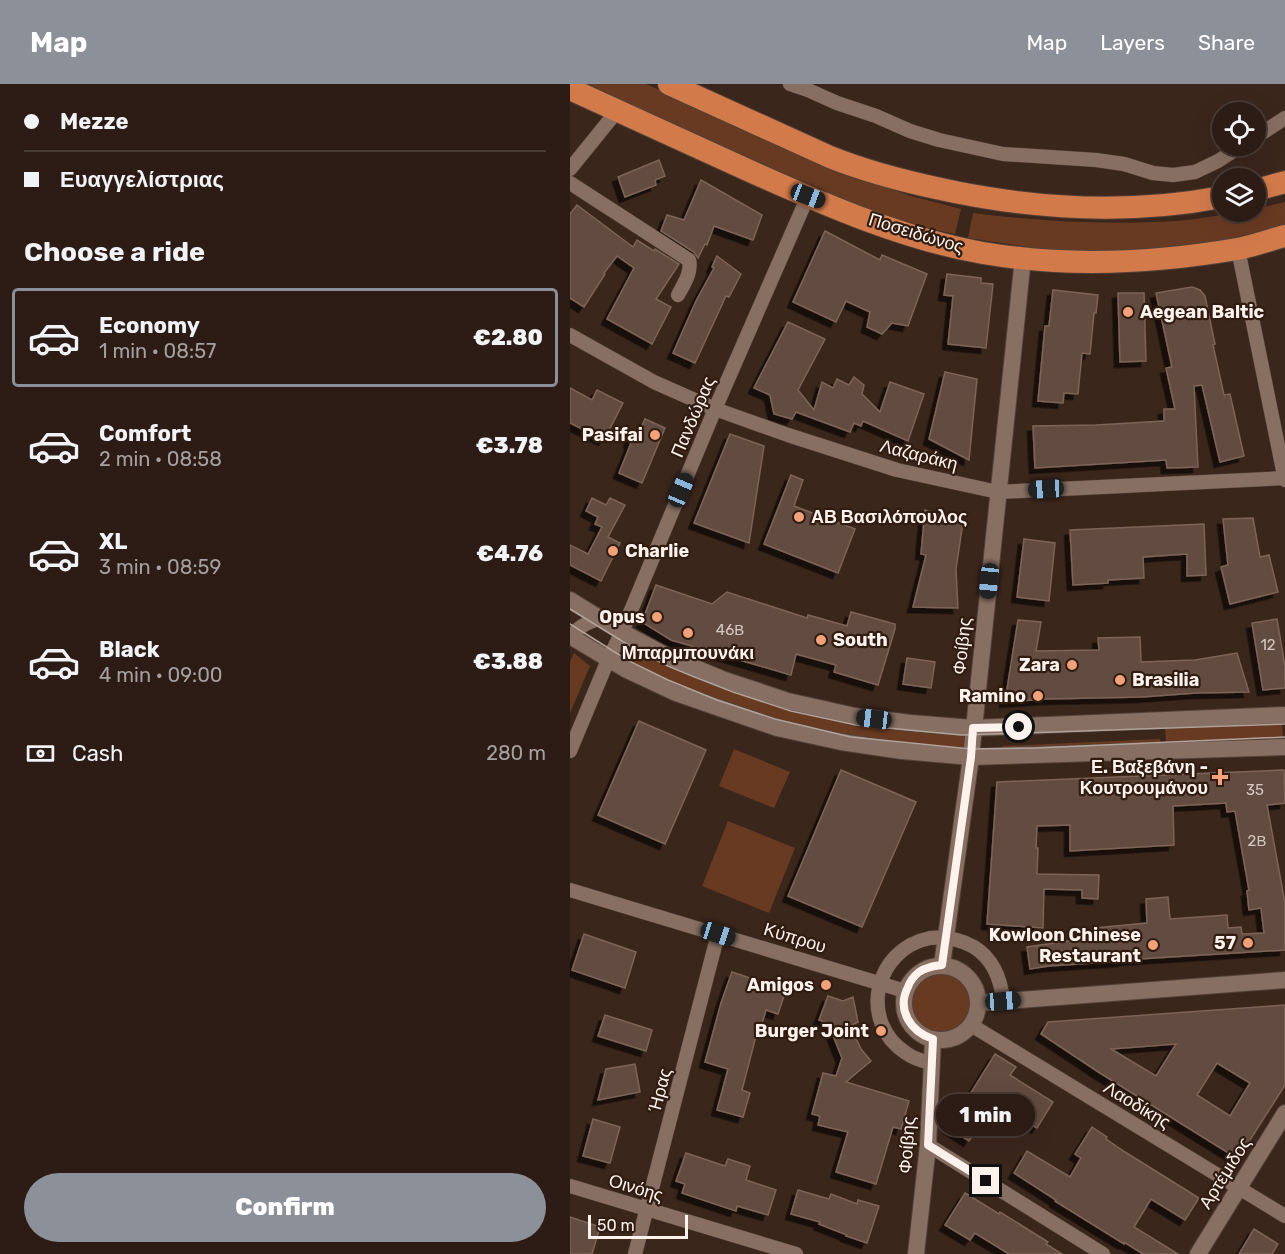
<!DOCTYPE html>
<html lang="en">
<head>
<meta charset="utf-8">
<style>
  body { margin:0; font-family:Rubik,sans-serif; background:#382922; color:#f1f3f6; height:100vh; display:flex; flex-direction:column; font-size:22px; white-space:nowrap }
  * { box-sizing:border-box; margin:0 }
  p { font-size:20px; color:#a6a1a0 }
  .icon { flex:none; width:33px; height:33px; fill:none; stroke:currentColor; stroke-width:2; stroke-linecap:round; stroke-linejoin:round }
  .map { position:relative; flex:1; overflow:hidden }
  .sheet { display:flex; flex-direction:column; background:#2c1c15; width:570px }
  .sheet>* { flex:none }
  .guide { display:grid; align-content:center; height:132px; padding:0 24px; background:#2c1c15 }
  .fabs { position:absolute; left:642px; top:18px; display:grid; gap:12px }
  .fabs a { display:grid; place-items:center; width:54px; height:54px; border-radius:50%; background:#2c1c15; box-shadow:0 6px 24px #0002,0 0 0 2px #483a34; font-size:30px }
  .scale { position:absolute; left:18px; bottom:15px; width:100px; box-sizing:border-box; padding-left:6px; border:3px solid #fdf2ec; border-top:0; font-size:16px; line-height:21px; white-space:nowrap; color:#fdf2ec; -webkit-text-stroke:4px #311c12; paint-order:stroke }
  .end { position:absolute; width:27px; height:27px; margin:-14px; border:8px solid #fdf2ec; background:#111; box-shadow:0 0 0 3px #111 }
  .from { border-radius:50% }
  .bubble { position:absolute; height:42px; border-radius:21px; background:#2c1c15; box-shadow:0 6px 24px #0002,0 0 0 2px #483a34; font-size:20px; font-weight:800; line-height:42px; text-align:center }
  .car { position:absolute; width:18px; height:36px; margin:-18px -9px; border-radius:8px; box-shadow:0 0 4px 2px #0007; background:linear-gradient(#222 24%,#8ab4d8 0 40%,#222 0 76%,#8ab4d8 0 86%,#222 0) }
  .guide b { display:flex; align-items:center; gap:21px; height:57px; font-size:22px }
  .guide b+b { border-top:2px solid #483a34 }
  .guide i { width:15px; height:15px; background:#f1f3f6 }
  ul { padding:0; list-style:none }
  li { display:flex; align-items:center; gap:18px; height:99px; margin:0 12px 9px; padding:0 12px; border:3px solid transparent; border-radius:6px }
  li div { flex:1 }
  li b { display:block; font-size:22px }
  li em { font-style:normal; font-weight:800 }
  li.on { border-color:#8c9099 }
  li>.icon { width:54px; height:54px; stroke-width:1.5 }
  h2 { padding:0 24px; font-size:27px; line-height:72px }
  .pay { display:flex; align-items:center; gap:15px; height:66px; padding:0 24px; font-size:22px }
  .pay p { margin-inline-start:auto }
  .button { display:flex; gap:12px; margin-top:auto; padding:12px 24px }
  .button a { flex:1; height:69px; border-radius:36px; background:#8c9099; color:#fff; font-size:24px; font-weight:800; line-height:69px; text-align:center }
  header { display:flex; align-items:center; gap:36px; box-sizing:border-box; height:84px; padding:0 30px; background:#8c9099; color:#fff }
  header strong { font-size:28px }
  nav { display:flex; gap:33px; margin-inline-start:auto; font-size:21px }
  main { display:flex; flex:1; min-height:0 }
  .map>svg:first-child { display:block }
</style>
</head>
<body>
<header>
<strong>Map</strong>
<nav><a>Map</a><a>Layers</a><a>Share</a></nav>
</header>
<main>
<section class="sheet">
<div class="guide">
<b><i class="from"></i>Mezze</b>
<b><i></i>Ευαγγελίστριας</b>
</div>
<h2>Choose a ride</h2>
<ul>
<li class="on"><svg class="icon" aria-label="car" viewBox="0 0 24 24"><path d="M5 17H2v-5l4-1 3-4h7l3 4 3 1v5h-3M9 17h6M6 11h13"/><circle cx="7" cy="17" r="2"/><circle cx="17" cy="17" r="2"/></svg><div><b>Economy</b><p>1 min · 08:57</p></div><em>€2.80</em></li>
<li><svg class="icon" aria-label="car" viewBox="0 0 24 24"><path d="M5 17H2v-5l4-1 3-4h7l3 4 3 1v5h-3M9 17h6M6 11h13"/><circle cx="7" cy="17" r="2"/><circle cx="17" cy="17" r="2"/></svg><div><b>Comfort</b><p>2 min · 08:58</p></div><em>€3.78</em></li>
<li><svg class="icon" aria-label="car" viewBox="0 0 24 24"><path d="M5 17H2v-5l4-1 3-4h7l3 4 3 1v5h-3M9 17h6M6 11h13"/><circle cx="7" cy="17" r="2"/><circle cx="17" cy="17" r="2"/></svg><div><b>XL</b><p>3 min · 08:59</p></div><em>€4.76</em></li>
<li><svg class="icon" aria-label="car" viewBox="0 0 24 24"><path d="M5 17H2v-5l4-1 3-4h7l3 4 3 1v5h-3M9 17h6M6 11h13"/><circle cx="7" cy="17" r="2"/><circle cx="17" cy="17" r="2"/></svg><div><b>Black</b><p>4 min · 09:00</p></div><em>€3.88</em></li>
</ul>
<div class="pay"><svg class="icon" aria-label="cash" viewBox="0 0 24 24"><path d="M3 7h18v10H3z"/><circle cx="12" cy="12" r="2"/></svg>Cash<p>280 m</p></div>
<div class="button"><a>Confirm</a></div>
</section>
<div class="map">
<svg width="715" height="1170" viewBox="0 0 715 1170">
  <defs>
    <filter id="shadow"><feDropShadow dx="-5.5" dy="5.5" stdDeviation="0" flood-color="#0009"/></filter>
  </defs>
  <rect width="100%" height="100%" fill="#3b261c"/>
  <g fill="#693a22">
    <polygon points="15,0 76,0 232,70 304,99 341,112 391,125 385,150 351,143 303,127 250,106"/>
    <path d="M 715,118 L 715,141 C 641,166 543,172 466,164 C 443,161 420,157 398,154 L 403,129 C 472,138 538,141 607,137 C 634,135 659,128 686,128 L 686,125 Z"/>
    <polygon points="70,563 124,590 396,648 393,667 319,660 224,643 145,618 61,581"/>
    <polygon points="4,569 20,582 0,629 0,578"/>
    <polygon points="712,637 713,656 596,661 595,641"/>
    <polygon points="590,655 591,661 432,667 432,662"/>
    <polygon points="164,665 220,688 204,724 149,702"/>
    <polygon points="158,737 225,764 199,829 132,802"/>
    <circle cx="370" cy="919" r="30"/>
  </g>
  <g fill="#624b3f" stroke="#7d6458" stroke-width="1.5" fill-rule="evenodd" filter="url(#shadow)">
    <polygon points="89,76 95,92 85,96 86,101 55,113 48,93"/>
    <polygon points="131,96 192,131 183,156 144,142 137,161 135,160 128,174 124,168 91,147 97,131 114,136"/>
    <polygon points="7,121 63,163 67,156 84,167 85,165 109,180 86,215 101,223 82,260 37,235 64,184 47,172 34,189 35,190 14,223 0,214 0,130"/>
    <polygon points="255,147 310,176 312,171 357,190 338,242 322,239 312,250 297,243 300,228 276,217 266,238 223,218"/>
    <polygon points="147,172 171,190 159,213 156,212 125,279 103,269 126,217 144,184 142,183"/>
    <polygon points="377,190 411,194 411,199 423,200 416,264 378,260 383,212 374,211"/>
    <polygon points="622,203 630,206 635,212 645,260 643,261 654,311 660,310 674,372 650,378 632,301 624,302 628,383 597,384 596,376 465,384 463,342 526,341 594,337 594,325 605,325 596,284 602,283 586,209"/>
    <polygon points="483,206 528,211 526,229 524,229 520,270 512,269 508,310 494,309 493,319 468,317 475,242 479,242"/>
    <polygon points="548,209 574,209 576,277 550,278"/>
    <polygon points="218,238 255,255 228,306 244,326 252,298 263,304 267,295 279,301 284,293 294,301 292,310 310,328 320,298 354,310 338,357 293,337 291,342 284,339 280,348 226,328 222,335 204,330 200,311 184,304"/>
    <polygon points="375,288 407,295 399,376 359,355"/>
    <polygon points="0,304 22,316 27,306 53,319 34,356 0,339"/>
    <polygon points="75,335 95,344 72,399 49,389 61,359 59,358 64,346 69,348"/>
    <polygon points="160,350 194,362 179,459 124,439"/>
    <polygon points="221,391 233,396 224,422 285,445 268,489 194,460"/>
    <polygon points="22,414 36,421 40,414 55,421 38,453 50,459 31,497 0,481 0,461 18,470 32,443 25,440 28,433 16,427"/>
    <polygon points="355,426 393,438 386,485 388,524 343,523 356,471 351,470"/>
    <polygon points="683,434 690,473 699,471 708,508 660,520 651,483 658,481 653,435"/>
    <polygon points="634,440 636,491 617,492 617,470 573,473 574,494 538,496 538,499 503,501 500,446"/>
    <polygon points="454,455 485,459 479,517 447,513"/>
    <polygon points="86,501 142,520 157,508 237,534 238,531 277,542 281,528 325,540 325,545 308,601 264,588 266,581 226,570 221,591 101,556 72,538"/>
    <polygon points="707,535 715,582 715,604 693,606 682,539"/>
    <polygon points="448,536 471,538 466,567 529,566 528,554 570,553 571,578 625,576 667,569 679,608 626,609 572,613 476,615 435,618"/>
    <polygon points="337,574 365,578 361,604 333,600"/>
    <polygon points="69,637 136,666 95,760 28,731"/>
    <polygon points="271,686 346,718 292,843 218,812"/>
    <polygon points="714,686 715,719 697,721 715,819 715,866 553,876 553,877 479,882 460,885 457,863 526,853 525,844 577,839 576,815 598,813 600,835 657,831 658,844 671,843 672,850 694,849 691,824 679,826 677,807 679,806 665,727 657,728 656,719 603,722 604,761 500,767 500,741 467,742 466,764 468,764 467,790 529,791 528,815 512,814 512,806 474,805 473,844 417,840 427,698"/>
    <polygon points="14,850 66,868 55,904 2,886"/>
    <polygon points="162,888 216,906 208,930 196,926 188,953 186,952 172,1006 180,1009 173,1033 147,1026 158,985 135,978 151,919"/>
    <polygon points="258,912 273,917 283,913 288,938 280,942 291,965 301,977 276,998 339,1017 331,1045 323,1043 306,1100 266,1088 278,1048 248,1041 250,1032 242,1030 253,989 266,992 272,974 258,939 249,936"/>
    <path d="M 715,921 L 715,1001 L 668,1075 L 530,989 L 471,950 L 478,938 ZM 606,960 L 586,992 L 541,965 ZM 647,979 L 680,999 L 660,1032 L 627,1011 Z"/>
    <polygon points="35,931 82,946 76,967 28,952"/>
    <polygon points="425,970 446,983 440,991 483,1018 467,1044 424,1018 399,1057 379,1044"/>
    <polygon points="65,980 70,1008 28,1016 36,985"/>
    <polygon points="23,1035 50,1043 40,1079 13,1072"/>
    <polygon points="522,1043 537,1053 536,1055 555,1068 629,1114 615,1136 581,1115 564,1143 608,1170 573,1170 554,1158 554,1160 485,1117 486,1116 444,1089 457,1067 500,1093 511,1074 505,1070"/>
    <polygon points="116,1069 155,1082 158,1075 180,1082 176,1096 206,1106 198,1131 167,1122 166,1127 112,1109 115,1100 106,1097"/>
    <polygon points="228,1106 259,1115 261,1110 287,1120 288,1116 309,1122 297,1159 276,1152 277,1151 249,1140 250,1138 221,1130"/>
    <polygon points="395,1109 429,1130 430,1128 478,1158 476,1160 492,1170 439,1170 405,1149 400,1156 375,1141"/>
    <polygon points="0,1133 30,1143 22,1170 0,1170"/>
    <polygon points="684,1145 708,1160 702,1170 669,1170"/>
  </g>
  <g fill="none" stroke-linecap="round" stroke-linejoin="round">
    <defs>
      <g id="minor">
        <polyline points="220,0 238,6 267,19 306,32 340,47 369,56 433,70 526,76 554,80 583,89 603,91 625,88 648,77 671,62"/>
        <polyline points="686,53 715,34"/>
        <polyline points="0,85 47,27"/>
        <path d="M 0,99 L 119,176 C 122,188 114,200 108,211"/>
        <polyline points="668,165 715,396"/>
        <polyline points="0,251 84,298 145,325 218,351 327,386 428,408 715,394"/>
        <path d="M 0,554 C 8,543 16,539 28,535"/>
        <polyline points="0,667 38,576 52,548 145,325 238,112"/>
        <polyline points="0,806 335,907"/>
        <polyline points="401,941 715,1132"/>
        <path d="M 361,979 C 352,977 344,975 336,969 C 288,938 304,865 360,854 C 375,852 390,855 404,863 C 423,875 431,895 433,917"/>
        <polyline points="358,1061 533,1170"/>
        <polyline points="0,1102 226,1170"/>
        <polyline points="65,1170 148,850"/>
      </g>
      <g id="tertiary">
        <polyline points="0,516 52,548 99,573 152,595 218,617 285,632 341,639 403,644 715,631"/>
        <polyline points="0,552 55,585 106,609 207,644 271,658 332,667 401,673 715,663"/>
        <polyline points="372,881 401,673 453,174"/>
        <circle cx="371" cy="919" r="37"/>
        <polyline points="408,919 715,896"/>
        <polyline points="346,1170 358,1061 363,955"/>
        <polyline points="628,1170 715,1029"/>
      </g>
      <g id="trunk">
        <path d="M 99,0 L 260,73 C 295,87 329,96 366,104 C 460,125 557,131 652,113"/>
        <path d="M 0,5 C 61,33 121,60 182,88 C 256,121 333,155 413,169 C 495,183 585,179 667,165 C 683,162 699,156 715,152"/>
        <polyline points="686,106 715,98"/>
      </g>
    </defs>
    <use href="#minor" stroke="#524139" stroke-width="15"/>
    <use href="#tertiary" stroke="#524139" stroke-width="18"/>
    <use href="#trunk" stroke="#524139" stroke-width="24"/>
    <use href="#minor" stroke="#886f63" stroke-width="14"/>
    <use href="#tertiary" stroke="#886f63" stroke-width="16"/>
    <use href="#trunk" stroke="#d37a4a" stroke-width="22"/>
    <g stroke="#b1a29a" stroke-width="1.5">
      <polyline points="0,525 65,565 98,582 122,592 163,608 221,627 286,641 391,651 715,640"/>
      <polyline points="0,540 59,577 98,596 147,616 205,635 281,653 401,665 466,664 715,653"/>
    </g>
  </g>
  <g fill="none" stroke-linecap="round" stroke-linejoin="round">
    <path stroke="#fdf2ec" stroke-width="8" d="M 416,1097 L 358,1061 L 363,955 C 341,948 326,926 338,903 C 340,897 344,892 349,888 C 356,883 364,882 372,881 L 401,673 L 403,644 L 449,643"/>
  </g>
  <g fill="#f1a27b" stroke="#311c12" stroke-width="2">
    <circle cx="558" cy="228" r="6"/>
    <circle cx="85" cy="351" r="6"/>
    <circle cx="229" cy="433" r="6"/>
    <circle cx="43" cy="467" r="6"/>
    <circle cx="87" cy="533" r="6"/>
    <circle cx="118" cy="549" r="6"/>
    <circle cx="251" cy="556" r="6"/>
    <circle cx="502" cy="581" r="6"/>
    <circle cx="550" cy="596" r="6"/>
    <circle cx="468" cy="612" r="6"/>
    <path d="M647 684h6v6h6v6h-6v6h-6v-6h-6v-6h6z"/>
    <circle cx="678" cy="859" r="6"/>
    <circle cx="583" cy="861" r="6"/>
    <circle cx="256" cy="901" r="6"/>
    <circle cx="311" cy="947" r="6"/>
  </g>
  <g text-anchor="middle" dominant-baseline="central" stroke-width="4.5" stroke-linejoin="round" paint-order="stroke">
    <g font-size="15" fill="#d6c8c1">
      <text x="160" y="546">46Β</text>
      <text x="698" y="561">12</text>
      <text x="685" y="706">35</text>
      <text x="687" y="757">2Β</text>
    </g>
    <g font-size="18" fill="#fdf2ec" stroke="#311c12">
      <text transform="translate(346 149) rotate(17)">Ποσειδώνος</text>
      <text transform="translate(123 333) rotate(-67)">Πανδώρας</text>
      <text transform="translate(349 371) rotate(14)">Λαζαράκη</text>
      <text transform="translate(392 562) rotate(-84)">Φοίβης</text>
      <text transform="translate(225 854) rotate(17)">Κύπρου</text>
      <text transform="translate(90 1006) rotate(-75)">Ήρας</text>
      <text transform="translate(567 1021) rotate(31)">Λαοδίκης</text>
      <text transform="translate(337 1061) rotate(-86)">Φοίβης</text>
      <text transform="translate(655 1089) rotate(-58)">Αρτέμιδος</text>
      <text transform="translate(66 1104) rotate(17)">Οινόης</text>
    </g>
    <g font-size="18" font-weight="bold" fill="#fdf2ec" stroke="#311c12" text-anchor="end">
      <text x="570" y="228" text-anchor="start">Aegean Baltic</text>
      <text x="73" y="351">Pasifai</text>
      <text x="241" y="433" text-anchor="start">ΑΒ Βασιλόπουλος</text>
      <text x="55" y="467" text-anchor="start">Charlie</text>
      <text x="75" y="533">Opus</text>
      <text x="263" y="556" text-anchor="start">South</text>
      <text x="118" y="569" text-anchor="middle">Μπαρμπουνάκι</text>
      <text x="490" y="581">Zara</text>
      <text x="562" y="596" text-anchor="start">Brasilia</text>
      <text x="456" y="612">Ramino</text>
      <text x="638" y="683">Ε. Βαξεβάνη -<tspan x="638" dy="21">Κουτρουμάνου</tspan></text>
      <text x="571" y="851">Kowloon Chinese<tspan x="571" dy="21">Restaurant</tspan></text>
      <text x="666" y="859">57</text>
      <text x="244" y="901">Amigos</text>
      <text x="299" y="947">Burger Joint</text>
    </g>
  </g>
</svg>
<div class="fabs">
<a><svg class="icon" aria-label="locate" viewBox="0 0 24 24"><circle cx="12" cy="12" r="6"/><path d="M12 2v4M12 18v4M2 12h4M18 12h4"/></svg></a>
<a><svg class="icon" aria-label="layers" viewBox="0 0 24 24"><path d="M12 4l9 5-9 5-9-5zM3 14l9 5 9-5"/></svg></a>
</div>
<div class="scale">50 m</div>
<i class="end from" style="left:449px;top:643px"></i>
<i class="end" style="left:416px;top:1097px"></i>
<div class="bubble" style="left:366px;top:1010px;width:99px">1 min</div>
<i class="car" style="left:238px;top:112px;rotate:111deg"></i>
<i class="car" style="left:476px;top:405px;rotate:267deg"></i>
<i class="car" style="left:111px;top:406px;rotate:23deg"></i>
<i class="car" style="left:419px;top:497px;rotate:186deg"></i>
<i class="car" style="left:304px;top:635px;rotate:277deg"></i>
<i class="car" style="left:148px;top:850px;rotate:108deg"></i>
<i class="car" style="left:433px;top:917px;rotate:86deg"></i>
</div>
</main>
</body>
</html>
